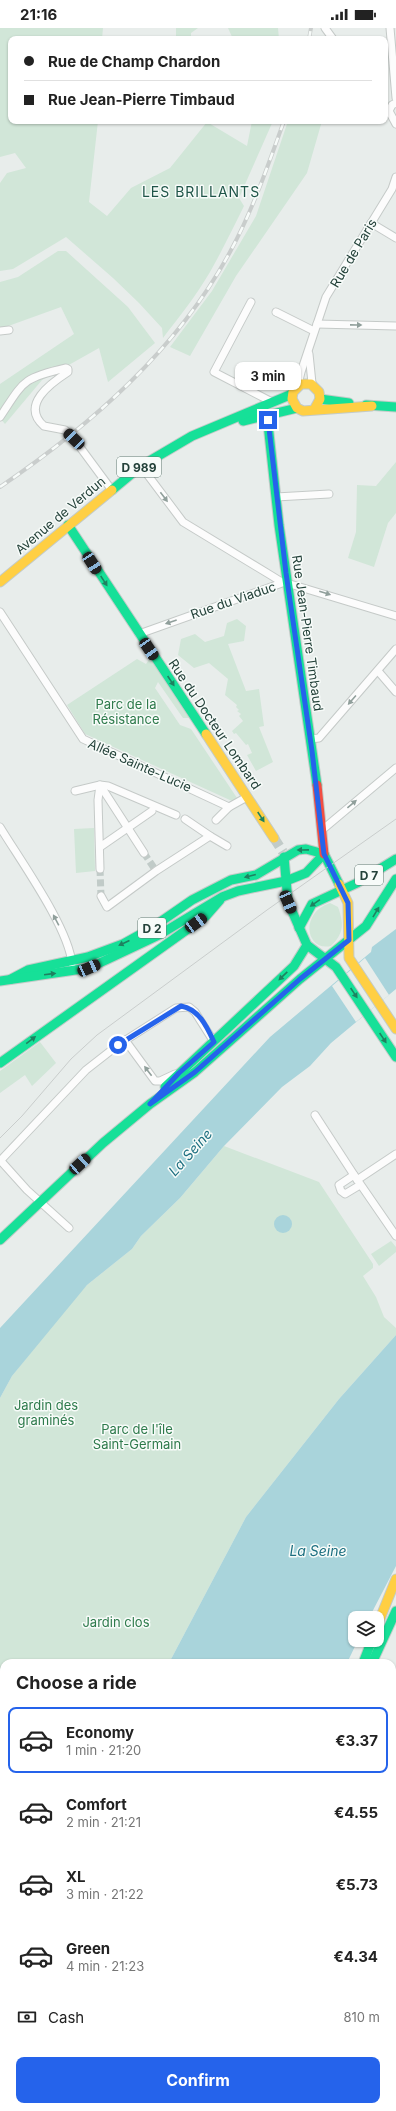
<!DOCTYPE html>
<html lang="en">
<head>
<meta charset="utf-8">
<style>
  body { margin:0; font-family:Inter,sans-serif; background:#f2f2f2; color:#222; height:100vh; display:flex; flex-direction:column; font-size:15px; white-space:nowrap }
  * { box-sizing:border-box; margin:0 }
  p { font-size:13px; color:#767676 }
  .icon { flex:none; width:22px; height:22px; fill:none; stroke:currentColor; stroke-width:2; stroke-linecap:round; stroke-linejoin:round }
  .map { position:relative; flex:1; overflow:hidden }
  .panel { position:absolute; left:0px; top:1631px; width:396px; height:452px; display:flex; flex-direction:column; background:#fff; border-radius:12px 12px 0 0; box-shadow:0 1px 3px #0004 }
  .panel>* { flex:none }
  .banner { position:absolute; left:8px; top:8px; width:380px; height:88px; border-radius:8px; box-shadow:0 1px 3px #0004; display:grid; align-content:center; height:88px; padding:0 16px; background:#fff }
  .tools { position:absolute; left:348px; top:1583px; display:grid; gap:8px }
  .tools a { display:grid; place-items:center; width:36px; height:36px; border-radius:8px; background:#fff; box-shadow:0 1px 3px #0004; font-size:20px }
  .end { position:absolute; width:18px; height:18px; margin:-9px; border:5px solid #2563eb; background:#fff; box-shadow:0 0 0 2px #fff }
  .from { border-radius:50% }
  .bubble { position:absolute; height:28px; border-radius:8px; background:#fff; box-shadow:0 1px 3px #0004; font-size:13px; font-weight:700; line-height:28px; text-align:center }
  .car { position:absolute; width:12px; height:24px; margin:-12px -6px; border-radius:5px; box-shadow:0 0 3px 1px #0007; background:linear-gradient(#222 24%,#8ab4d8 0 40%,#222 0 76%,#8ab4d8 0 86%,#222 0) }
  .banner b { display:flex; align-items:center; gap:14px; height:38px; font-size:15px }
  .banner b+b { border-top:1px solid #e0e0e0 }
  .banner i { width:10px; height:10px; background:#222 }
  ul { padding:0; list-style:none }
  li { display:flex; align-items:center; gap:12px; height:66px; margin:0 8px 6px; padding:0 8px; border:2px solid transparent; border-radius:8px }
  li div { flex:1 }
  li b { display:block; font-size:15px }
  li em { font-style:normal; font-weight:700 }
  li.selected { border-color:#2563eb }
  li>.icon { width:36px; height:36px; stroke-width:1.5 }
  h2 { padding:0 16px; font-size:18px; line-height:48px }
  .pay { display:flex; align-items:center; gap:10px; height:44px; padding:0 16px; font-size:15px }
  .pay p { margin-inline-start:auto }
  .action { display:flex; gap:8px; margin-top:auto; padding:8px 16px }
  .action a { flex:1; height:46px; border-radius:8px; background:#2563eb; color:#fff; font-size:16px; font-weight:700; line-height:46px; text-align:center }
  .status { display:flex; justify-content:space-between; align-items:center; height:28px; padding:0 20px; background:#fff; direction:ltr }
  .status svg { height:11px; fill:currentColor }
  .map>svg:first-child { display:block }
</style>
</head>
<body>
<div class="status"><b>21:16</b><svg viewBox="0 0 49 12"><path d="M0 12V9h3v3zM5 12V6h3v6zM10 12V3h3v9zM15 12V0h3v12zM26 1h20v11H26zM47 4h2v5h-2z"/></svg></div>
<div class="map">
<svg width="396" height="2083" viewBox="0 0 396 2083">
  <rect width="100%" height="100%" fill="#e8edeb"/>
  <g fill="#d1e6d8">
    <path d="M 0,0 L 103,0 L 102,11 L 11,11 L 11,93 L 98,93 L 89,174 L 107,188 L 131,160 L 170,140 L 207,94 L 247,118 L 252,93 L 273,93 L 239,170 L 244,178 C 233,200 222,223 210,244 C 196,268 179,289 163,310 L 162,300 L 139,275 L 113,250 L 66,209 L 13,241 L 0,243 L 0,155 L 7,145 L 26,140 L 15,125 L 0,129 Z"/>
    <polygon points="176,0 198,0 191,5 191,11 176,11"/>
    <polygon points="228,0 278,0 279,11 233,11"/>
    <polygon points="288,93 322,93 307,145 236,248 190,328 170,319 212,263 256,188"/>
    <polygon points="58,223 66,223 128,279 155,315 108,354 99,320 42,352 5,396 0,390 0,356 74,306 61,279 0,301 0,254 18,249"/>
    <polygon points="396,434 396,485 388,495 374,539 348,530 356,504 357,457 376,458"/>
    <polygon points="237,591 246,598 244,613 228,616 246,663 259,661 264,698 259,699 273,734 256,743 247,727 252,725 248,716 246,717 236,705 234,706 232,703 243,693 239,688 241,686 237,683 239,682 236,679 237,677 225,667 228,651 209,635 194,640 178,627 181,611 195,606 205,614 224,608 227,595"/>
    <polygon points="150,630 189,690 183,690 158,654 155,660 180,697 191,701 237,770 232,773 85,706 67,677 137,631 146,636"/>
    <polygon points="94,800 95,843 76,845 74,801"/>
    <path d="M 330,875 L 338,879 C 344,896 344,905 331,918 C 306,924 299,885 330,875 Z"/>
    <polygon points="40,1014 56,1035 32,1058 25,1047 0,1065 0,1043"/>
    <polygon points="224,1118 319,1154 373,1236 373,1240 363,1248 376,1269 384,1289 396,1300 396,1307 339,1371 246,1489 169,1635 4,1635 4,1973 0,1981 0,1370 12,1348 77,1266 87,1257 132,1221 141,1208 180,1170"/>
    <polygon points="391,1213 396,1219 396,1224 379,1238 371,1226"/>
    <polygon points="392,1987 396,1990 396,2083 144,2083 147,2079 392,2079"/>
  </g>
  <g fill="#a9d4db">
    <polygon points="396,901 396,961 331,1015 310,1038 282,1059 224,1118 180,1170 141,1208 132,1221 87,1257 12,1348 0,1370 0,1300 270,1009 371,924 372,919"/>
    <circle cx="283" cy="1196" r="9"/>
    <polygon points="396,1307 396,1538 369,1590 355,1590 355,1612 358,1612 347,1635 169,1635 246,1489 339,1371"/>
    <polygon points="4,1973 4,2079 115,2079 113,2083 0,2083 0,1981"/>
  </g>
  <polygon fill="#e8edeb" points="365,930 389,967 356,994 332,958"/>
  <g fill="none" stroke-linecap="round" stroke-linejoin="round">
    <g stroke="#c1cbc8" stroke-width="7" stroke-dasharray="7 3.5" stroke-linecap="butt">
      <polyline points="144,825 156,843"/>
      <polyline points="100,841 101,868"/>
    </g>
    <polyline stroke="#c1cbc8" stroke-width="10" stroke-dasharray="10 5" stroke-linecap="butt" points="274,810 283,824"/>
    <defs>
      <g id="street">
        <polyline points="325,0 333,11"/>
        <polyline points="390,0 396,70"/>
        <polyline points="396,75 392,77 389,83 396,96"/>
        <polyline points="371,195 396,210"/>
        <polyline points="251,274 214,344 272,374"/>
        <polyline points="276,284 314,303"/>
        <polyline points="317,296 396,298"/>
        <polyline points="0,303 9,302"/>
        <polyline points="309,326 312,355"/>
        <polyline points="298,357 301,344 326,269 392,161 396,149"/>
        <path d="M 0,389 C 24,353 22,350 66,340 L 68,341 L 68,344 C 51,355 20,377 44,398 L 65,402 L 74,411 L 111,461"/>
        <polyline points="141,438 183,494 272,548 280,553 396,588"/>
        <polyline points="276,469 329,466"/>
        <polyline points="0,584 83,711 229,779 247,769"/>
        <polyline points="139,606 285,554"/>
        <polyline points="378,643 396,664"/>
        <polyline points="311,711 319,710 396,621"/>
        <polyline points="75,763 100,757 144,825"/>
        <polyline points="216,792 229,779"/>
        <path d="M 0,799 C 20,832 69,900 72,936"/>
        <polyline points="322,802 396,740"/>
        <polyline points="210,808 227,818"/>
        <polyline points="100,819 152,783"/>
        <polyline points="100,841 98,772 100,757 108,758 176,787"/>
        <polyline points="101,868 107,879 156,843 210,808 185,791"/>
        <polyline points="125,1012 155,1053 160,1053 175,1046"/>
        <polyline points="315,1087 354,1147"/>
        <polyline points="0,1133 86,1042 118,1017 176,980 189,979 195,984 214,1014"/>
        <polyline points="1,1133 27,1162 69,1200"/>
        <polyline points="357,1152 396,1126"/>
        <polyline points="360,1157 345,1166 341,1163 339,1157 354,1147 396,1208"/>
        <polyline points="392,1653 396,1657"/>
        <polyline points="392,1975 396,1979"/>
      </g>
      <g id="fast">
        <polyline points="320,371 349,375"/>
        <polyline points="366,377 396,379"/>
        <polyline points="267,387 279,497 317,757"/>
        <polyline points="243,393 297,380"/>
        <polyline points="112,462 141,438 192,408 292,366"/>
        <polyline points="68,497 206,706"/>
        <polyline points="284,829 288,874 307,917 336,939 396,1029"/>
        <polyline points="299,900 312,876 357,855 396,831"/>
        <polyline points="11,951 28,942 88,929 123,916 150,901 192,872 231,852 256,847 298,822 306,821 324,826 339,856"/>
        <polyline points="0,953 89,940 159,907 222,869 238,863 286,853 306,845 324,826"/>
        <polyline points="0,1035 206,888 220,872"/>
        <polyline points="165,1059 294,938 307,917"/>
        <polyline points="0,1212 103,1115 150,1076 195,1044 300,951 366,898 396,851"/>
        <polyline points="363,1635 372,1612"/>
        <polyline points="372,1635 396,1583"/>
        <polyline points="133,2083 135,2079"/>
      </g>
      <g id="slow">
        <polyline points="314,382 320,371 319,364 311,356 301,356 293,364 292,371 297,380 303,383 372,378"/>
        <polyline points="0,554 112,462"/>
        <polyline points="206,706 274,810"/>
        <polyline points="339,856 348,875 349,930 396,1001"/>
        <polyline points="377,1598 396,1551"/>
      </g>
      <polyline id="jam" points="317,757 324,826"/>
    </defs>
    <use href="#street" stroke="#c5cac8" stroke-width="9"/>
    <use href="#fast" stroke="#c3cbc8" stroke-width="11"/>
    <use href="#slow" stroke="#c3cbc8" stroke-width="11"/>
    <use href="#jam" stroke="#c3cbc8" stroke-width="11"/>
    <use href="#street" stroke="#fcfcfc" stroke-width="7"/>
    <use href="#fast" stroke="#16e098" stroke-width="9"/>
    <use href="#slow" stroke="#ffcf43" stroke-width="9"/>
    <use href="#jam" stroke="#f24e42" stroke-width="9"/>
    <polyline stroke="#c9cdcc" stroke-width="1" points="0,1110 22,1088 71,1031 97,1007 267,882 396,791"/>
    <defs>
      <g id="rail">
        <polyline points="309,11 311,0"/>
        <path d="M 0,459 C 91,397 177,322 230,224 C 253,182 268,137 284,93"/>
      </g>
    </defs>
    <use href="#rail" stroke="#c9cdcc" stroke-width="4"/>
    <use href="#rail" stroke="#f7fbf9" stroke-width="2.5" stroke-dasharray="8" stroke-linecap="butt"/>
  </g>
  <defs><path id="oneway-solid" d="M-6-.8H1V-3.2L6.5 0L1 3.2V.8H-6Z"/></defs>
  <g fill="#909f9b">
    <use href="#oneway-solid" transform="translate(356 297) rotate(1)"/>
    <use href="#oneway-solid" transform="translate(164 469) rotate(53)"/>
    <use href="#oneway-solid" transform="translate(325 565) rotate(17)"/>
    <use href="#oneway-solid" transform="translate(171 594) rotate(161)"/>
    <use href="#oneway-solid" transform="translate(352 672) rotate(131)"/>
    <use href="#oneway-solid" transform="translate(352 776) rotate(-40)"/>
    <use href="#oneway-solid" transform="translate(56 892) rotate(-118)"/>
    <use href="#oneway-solid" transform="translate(148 1043) rotate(-127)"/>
  </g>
  <g fill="#1e8160">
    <use href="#oneway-solid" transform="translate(104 553) rotate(57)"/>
    <use href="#oneway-solid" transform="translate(171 653) rotate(56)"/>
    <use href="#oneway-solid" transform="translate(261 789) rotate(57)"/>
    <use href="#oneway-solid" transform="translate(303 822) rotate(179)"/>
    <use href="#oneway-solid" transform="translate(250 848) rotate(166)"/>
    <use href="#oneway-solid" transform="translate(315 875) rotate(145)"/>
    <use href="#oneway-solid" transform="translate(376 884) rotate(-59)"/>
    <use href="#oneway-solid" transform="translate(124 915) rotate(155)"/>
    <use href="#oneway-solid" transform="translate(50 946) rotate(-7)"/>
    <use href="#oneway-solid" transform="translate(283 948) rotate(136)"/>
    <use href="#oneway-solid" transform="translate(354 965) rotate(56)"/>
    <use href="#oneway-solid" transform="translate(383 1010) rotate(56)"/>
    <use href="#oneway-solid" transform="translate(31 1012) rotate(-37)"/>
  </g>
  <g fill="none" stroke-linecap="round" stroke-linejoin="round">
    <path stroke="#2563eb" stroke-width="5" d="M 118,1017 L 181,978 C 199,981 207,999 214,1014 L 179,1045 L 150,1076 L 195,1044 L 300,951 L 349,912 L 348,875 L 324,826 L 312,723 L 286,545 L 268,392"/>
  </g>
  <g text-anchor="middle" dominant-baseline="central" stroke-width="3" stroke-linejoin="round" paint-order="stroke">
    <g fill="#f7fbf9" stroke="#637a73" stroke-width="1">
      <rect x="117" y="429" width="44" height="20" rx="3"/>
      <rect x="355" y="837" width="28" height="20" rx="3"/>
      <rect x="138" y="890" width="28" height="20" rx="3"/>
    </g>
    <g font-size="12" font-weight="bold" fill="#24423a">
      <text x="139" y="439">D 989</text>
      <text x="369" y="847">D 7</text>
      <text x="152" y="900">D 2</text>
    </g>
    <g font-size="13" fill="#24423a" stroke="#f7fbf9">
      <text transform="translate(353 225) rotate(-59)">Rue de Paris</text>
      <text transform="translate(60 487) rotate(-40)">Avenue de Verdun</text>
      <text transform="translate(233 572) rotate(-19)">Rue du Viaduc</text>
      <text transform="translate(308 605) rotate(82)">Rue Jean-Pierre Timbaud</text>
      <text transform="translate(215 696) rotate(56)">Rue du Docteur Lombard</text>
      <text transform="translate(140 737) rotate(24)">Allée Sainte-Lucie</text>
    </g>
    <g font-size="13" fill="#2d7a4b" stroke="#f7fbf9">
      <text x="126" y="676">Parc de la<tspan x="126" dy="15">Résistance</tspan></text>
      <text x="46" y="1377">Jardin des<tspan x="46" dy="15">graminés</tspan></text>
      <text x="137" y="1401">Parc de l'île<tspan x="137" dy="15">Saint-Germain</tspan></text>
      <text x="116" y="1594">Jardin clos</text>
    </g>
    <g font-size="14" letter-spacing="1" fill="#1f5548" stroke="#f7fbf9">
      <text x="201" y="163">LES BRILLANTS</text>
    </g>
    <g font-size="14" font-style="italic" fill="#1c6f80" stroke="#f7fbf9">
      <text transform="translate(190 1124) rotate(-48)">La Seine</text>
      <text x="318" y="1522">La Seine</text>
    </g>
  </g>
</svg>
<div class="tools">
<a><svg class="icon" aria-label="layers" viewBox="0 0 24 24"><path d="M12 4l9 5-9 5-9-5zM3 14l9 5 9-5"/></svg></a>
</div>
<i class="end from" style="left:118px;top:1017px"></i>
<i class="end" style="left:268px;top:392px"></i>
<div class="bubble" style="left:235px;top:334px;width:66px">3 min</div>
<i class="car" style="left:74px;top:411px;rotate:314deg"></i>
<i class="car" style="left:92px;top:535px;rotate:147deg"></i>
<i class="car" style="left:149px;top:621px;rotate:146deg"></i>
<i class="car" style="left:288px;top:874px;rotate:157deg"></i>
<i class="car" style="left:196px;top:895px;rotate:54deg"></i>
<i class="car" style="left:89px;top:940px;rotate:66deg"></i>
<i class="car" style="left:80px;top:1136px;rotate:48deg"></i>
<div class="banner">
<b><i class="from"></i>Rue de Champ Chardon</b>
<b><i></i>Rue Jean-Pierre Timbaud</b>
</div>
<section class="panel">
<h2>Choose a ride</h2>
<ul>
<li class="selected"><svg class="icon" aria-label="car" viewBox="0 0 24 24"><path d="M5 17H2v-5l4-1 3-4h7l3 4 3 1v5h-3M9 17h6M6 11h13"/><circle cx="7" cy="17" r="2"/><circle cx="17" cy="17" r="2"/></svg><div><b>Economy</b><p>1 min · 21:20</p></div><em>€3.37</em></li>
<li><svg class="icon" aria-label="car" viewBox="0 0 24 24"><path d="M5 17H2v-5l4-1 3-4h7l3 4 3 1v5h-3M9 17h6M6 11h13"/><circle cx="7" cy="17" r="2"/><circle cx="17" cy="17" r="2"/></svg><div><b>Comfort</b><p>2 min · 21:21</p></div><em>€4.55</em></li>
<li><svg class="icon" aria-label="car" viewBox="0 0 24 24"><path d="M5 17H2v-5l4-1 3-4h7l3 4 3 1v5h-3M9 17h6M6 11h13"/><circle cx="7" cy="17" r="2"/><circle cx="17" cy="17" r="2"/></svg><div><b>XL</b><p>3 min · 21:22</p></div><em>€5.73</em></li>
<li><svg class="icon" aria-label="car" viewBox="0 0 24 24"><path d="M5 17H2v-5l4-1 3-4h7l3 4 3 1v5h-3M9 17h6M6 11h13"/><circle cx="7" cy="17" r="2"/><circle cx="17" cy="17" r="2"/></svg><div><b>Green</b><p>4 min · 21:23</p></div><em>€4.34</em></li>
</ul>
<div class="pay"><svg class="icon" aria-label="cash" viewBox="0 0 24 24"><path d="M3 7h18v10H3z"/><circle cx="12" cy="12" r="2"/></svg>Cash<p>810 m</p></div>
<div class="action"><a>Confirm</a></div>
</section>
</div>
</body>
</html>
